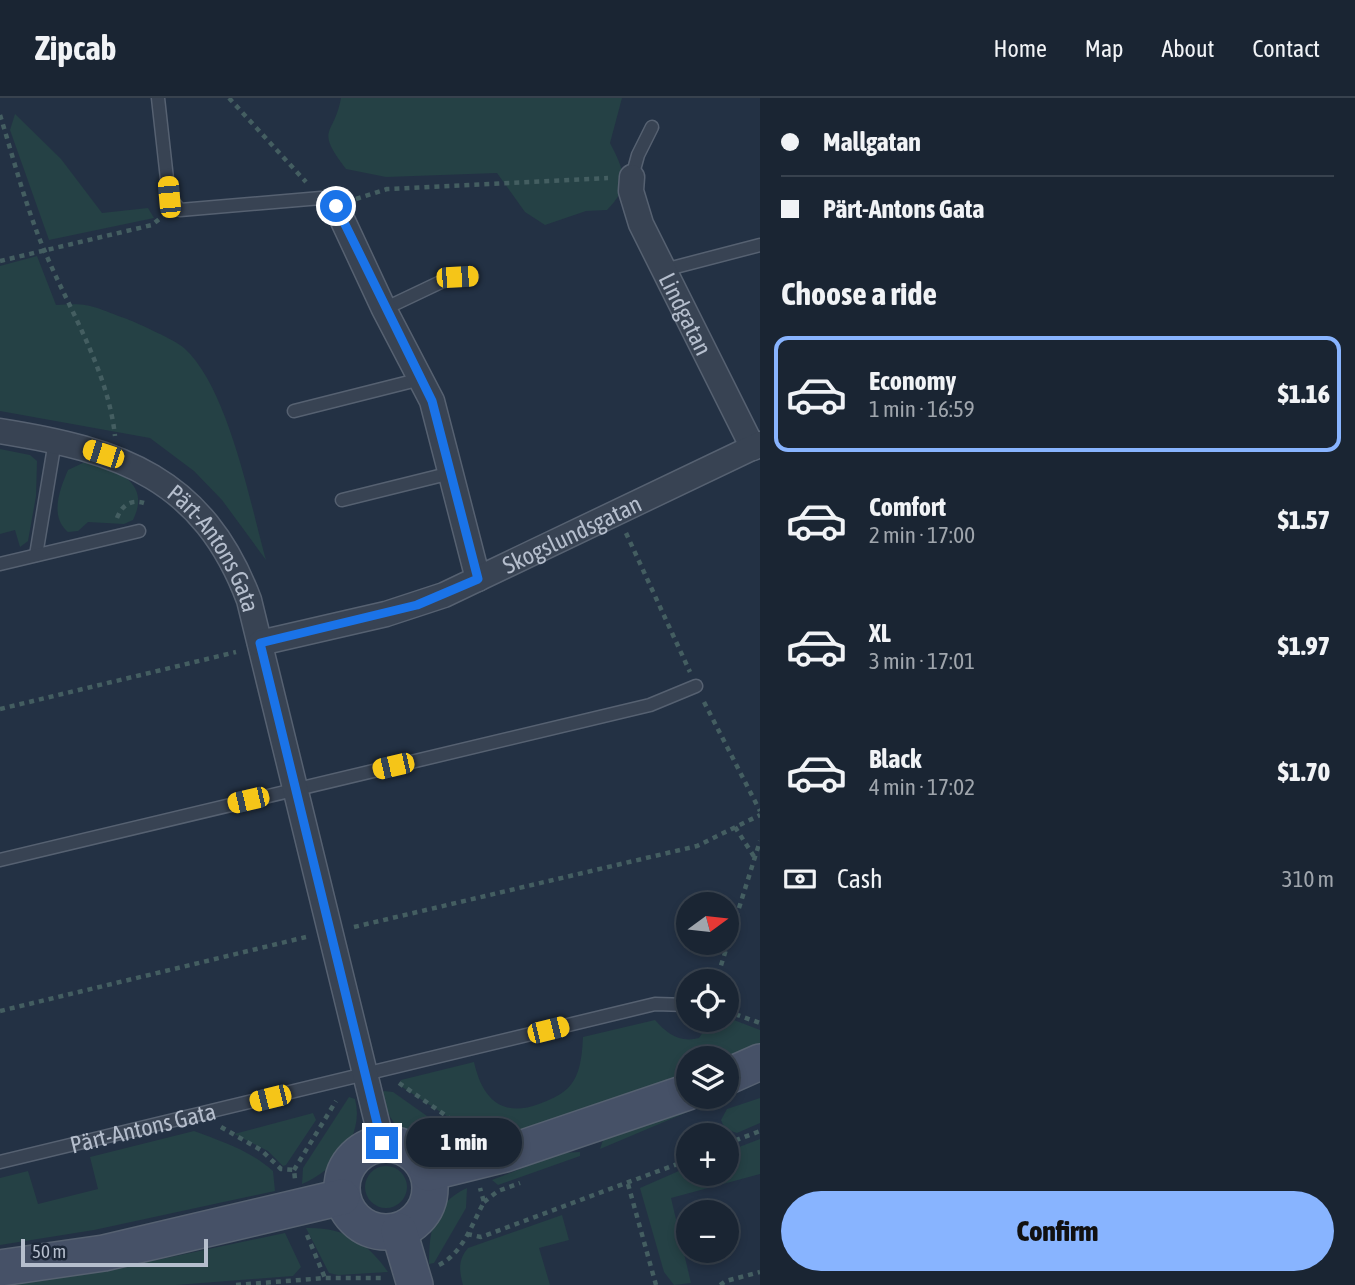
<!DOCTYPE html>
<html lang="en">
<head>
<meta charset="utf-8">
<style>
  body { margin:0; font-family:"Asap Condensed",sans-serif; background:#27313f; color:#f1f3f6; height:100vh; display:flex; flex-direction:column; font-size:26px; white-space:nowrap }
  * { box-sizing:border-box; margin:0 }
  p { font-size:23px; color:#9fa5ac }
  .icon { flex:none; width:38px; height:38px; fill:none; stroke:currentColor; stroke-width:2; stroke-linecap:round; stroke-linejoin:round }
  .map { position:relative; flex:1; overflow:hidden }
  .drawer { display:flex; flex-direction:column; background:#1a2533; width:595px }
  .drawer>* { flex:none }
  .top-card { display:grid; align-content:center; height:154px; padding:0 21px; background:#1a2533 }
  .needle { width:46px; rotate:75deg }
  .tools { position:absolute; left:676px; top:794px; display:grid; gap:14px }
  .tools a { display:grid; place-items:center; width:63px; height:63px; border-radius:50%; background:#1a2533; box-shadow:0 4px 10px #0003,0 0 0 2px #38424e; font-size:35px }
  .scale { position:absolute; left:21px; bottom:18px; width:187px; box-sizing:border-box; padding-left:7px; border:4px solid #b5becd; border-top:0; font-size:19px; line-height:24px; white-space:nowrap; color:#b5becd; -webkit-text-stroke:5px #1d2839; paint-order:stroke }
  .end { position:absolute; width:32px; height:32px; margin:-16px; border:9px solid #1a73e8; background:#fff; box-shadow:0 0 0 4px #fff }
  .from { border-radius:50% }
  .bubble { position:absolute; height:49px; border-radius:24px; background:#1a2533; box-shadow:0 4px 10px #0003,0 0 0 2px #38424e; font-size:23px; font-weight:800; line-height:49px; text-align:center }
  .car { position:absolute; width:21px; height:42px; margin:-21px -10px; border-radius:9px; box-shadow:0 0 5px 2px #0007; background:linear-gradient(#f5c518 24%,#345 0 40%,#f5c518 0 76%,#345 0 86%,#f5c518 0) }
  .top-card b { display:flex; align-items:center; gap:24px; height:66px; font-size:26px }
  .top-card b+b { border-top:2px solid #38424e }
  .top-card i { width:18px; height:18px; background:#f1f3f6 }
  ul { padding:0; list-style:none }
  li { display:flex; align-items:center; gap:21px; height:116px; margin:0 14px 10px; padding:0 7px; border:4px solid transparent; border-radius:14px }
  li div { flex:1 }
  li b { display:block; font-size:26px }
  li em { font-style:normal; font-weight:800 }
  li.current { border-color:#88b4ff }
  li>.icon { width:63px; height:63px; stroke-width:1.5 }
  h2 { padding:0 21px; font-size:32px; line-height:84px }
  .pay { display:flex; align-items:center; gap:18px; height:77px; padding:0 21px; font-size:26px }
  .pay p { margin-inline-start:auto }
  .cta { display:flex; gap:14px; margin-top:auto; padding:14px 21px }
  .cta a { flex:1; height:80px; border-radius:42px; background:#88b4ff; color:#111; font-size:28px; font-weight:800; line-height:80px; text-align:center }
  header { display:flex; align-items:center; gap:42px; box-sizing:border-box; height:98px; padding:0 35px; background:#1a2533; border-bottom:2px solid #38424e }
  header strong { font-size:33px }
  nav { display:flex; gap:38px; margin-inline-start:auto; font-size:24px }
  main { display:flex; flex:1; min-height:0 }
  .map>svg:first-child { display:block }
</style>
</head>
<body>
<header>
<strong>Zipcab</strong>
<nav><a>Home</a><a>Map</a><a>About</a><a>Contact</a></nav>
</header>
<main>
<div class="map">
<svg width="760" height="1187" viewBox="0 0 760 1187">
  <rect width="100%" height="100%" fill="#233144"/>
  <g fill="#254145">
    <path d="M 341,0 L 622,0 L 610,45 C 623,70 632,88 607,112 L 586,113 L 545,127 L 525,114 L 497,75 L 386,79 L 346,71 C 314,29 334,39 341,0 Z"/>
    <polygon points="15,16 61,61 102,115 148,110 154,120 49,142 10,32"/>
    <path d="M 37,158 L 56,207 C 92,204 93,209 127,221 C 137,225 177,243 184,250 C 228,289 250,405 266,462 L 222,402 L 194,373 L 150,340 L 0,313 L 0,168 Z"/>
    <polygon points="0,351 30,357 37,363 36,398 28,443 20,449 15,432 0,436"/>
    <path d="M 87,363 C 115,372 152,383 133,422 L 124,426 L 88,424 L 78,433 L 68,434 C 49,418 60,391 68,372 Z"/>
    <path d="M 726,919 L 760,932 L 760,951 L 726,961 L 688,961 L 688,977 L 500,1039 L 479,1039 L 399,987 L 401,982 L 474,964 C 482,1000 501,1020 539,1006 C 549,1002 560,998 568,990 C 581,977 582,956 583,939 L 655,922 C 667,936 680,945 699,940 L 711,922 L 726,922 Z"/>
    <path d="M 384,993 L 393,994 L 451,1035 L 454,1047 C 414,1050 392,1035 381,996 Z"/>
    <path d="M 349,999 L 355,1001 C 365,1039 334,1072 302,1086 L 303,1070 Z"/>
    <polygon points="700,999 723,999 600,1051 603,1042 613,1032"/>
    <polygon points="760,1000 760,1025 737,1035 725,1031 721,1022 727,1011"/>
    <polygon points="313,1015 316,1022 286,1067 283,1068 268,1053 234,1036"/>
    <path d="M 194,1033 C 223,1044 249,1052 273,1073 L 275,1093 L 94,1132 L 0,1147 L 0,1080 L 28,1073 L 38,1106 L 98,1091 L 90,1059 Z"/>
    <polygon points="760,1041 760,1076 671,1100 691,1185 674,1187 664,1174 640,1090 688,1069 688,1076 726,1076 726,1054"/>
    <polygon points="580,1054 580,1058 498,1087 492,1082 561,1055"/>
    <circle cx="386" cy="1089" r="21"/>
    <path d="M 467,1090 L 466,1110 L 434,1165 L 429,1166 C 429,1132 433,1106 467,1090 Z"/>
    <path d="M 562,1117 L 569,1142 L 539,1150 L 550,1187 L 463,1187 C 459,1172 458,1162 468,1150 Z"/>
    <path d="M 306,1130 C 344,1129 367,1144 388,1174 L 338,1177 L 329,1175 Z"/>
    <polygon points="285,1135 301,1169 293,1178 176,1187 7,1187 152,1163"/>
  </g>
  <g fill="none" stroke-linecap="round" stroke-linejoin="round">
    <defs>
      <g id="lane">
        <polyline points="158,0 169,99 180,112 321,100 336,108"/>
        <polyline points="632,79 638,57 652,29"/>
        <polyline points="664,172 760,147"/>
        <polyline points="384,211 445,182 472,178"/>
        <polyline points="294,313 421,281"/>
        <polyline points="342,402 451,375"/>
        <polyline points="36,457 55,343"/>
        <polyline points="0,466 139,433"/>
        <polyline points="0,762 650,607 696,588"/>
        <path id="s1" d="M 0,1064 L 655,906 L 688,907"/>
      </g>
      <g id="street">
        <path id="s2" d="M 632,79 L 631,93 L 641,126 L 753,350"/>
        <polyline points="336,108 384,211 432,303 478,481"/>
        <path id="s3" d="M 0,333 C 120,352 203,380 249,502 L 382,1045"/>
        <path id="s4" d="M 260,545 L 386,516 L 444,497 L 760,346"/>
      </g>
      <g id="secondary">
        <polyline points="726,979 760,964"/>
        <circle cx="386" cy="1090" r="44"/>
        <polyline points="428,1075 505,1056 688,994"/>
        <polyline points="399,1133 415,1187"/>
        <polyline points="0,1170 104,1155 342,1099"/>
      </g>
    </defs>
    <use href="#lane" stroke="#566171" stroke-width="15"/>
    <use href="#street" stroke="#566171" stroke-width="27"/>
    <use href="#secondary" stroke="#566171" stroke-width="38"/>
    <g stroke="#445e61" stroke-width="4.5" stroke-dasharray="5 5" stroke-linecap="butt">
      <polyline points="229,0 306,84"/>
      <path d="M 0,17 C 14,62 26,110 45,154 C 70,213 108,273 115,338"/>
      <polyline points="356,101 387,91 608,80"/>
      <polyline points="0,163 152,127 163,118"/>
      <path d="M 117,420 C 122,407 131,401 144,405"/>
      <polyline points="626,435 690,574"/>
      <polyline points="704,604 760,713"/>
      <polyline points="0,611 236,554"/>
      <polyline points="735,729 755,760"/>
      <polyline points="354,829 697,748 760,717"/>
      <polyline points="711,884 718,877 760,743"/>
      <polyline points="0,913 306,839"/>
      <polyline points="726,913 760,925"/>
      <polyline points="399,985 458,1026 465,1038"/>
      <polyline points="221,1029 261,1052 281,1071 294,1072 295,1081"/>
      <polyline points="726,1046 760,1033"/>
      <polyline points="294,1072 336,1003"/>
      <polyline points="628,1086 656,1187"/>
      <polyline points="484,1104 498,1093 520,1085"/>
      <polyline points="467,1136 481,1139 688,1062"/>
      <polyline points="307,1137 325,1180"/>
      <path d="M 439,1167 C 463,1155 472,1126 484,1104 L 480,1090"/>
      <polyline points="236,1187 325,1180 383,1180"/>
      <polyline points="720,1187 726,1183 760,1174"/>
    </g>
    <use href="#lane" stroke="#384353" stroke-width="12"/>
    <use href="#street" stroke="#384353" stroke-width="24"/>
    <use href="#secondary" stroke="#465167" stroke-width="35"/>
  </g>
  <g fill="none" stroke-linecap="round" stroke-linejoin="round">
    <polyline stroke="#1a73e8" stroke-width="9" points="336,108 432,303 478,481 417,507 260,545 382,1045"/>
  </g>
  <g text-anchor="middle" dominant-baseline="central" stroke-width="7" stroke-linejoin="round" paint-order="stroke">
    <g font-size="24" fill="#b5becd" stroke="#1d2839">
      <text stroke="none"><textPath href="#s2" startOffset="149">Lindgatan</textPath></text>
      <text stroke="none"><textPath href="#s4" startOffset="332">Skogslundsgatan</textPath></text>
      <text stroke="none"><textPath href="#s3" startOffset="257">Pärt-Antons Gata</textPath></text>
      <text stroke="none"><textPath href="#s1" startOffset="147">Pärt-Antons Gata</textPath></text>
    </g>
  </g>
</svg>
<div class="tools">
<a><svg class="needle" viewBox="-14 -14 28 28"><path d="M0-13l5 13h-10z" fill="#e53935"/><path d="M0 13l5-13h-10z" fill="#9fa5ac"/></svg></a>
<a><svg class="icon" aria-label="locate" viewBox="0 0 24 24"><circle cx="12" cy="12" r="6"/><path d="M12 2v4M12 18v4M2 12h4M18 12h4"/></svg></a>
<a><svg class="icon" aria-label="layers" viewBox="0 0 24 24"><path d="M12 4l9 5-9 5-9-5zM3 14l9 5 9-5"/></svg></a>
<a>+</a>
<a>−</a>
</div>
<div class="scale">50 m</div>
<i class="end from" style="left:336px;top:108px"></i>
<i class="end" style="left:382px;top:1045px"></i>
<div class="bubble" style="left:406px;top:1020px;width:116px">1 min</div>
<i class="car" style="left:169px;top:99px;rotate:355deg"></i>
<i class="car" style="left:457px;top:179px;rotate:87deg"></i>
<i class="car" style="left:103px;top:356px;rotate:288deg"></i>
<i class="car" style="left:393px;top:668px;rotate:257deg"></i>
<i class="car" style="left:248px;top:702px;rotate:257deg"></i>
<i class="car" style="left:548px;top:932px;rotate:76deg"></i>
<i class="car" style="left:270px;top:1000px;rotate:256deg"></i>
</div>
<section class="drawer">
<div class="top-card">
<b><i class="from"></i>Mallgatan</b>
<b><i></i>Pärt-Antons Gata</b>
</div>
<h2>Choose a ride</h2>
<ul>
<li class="current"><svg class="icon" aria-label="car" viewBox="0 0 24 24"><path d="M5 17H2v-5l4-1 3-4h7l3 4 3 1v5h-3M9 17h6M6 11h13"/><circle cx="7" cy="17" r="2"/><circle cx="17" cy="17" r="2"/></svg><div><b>Economy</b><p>1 min · 16:59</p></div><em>$1.16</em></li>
<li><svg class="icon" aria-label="car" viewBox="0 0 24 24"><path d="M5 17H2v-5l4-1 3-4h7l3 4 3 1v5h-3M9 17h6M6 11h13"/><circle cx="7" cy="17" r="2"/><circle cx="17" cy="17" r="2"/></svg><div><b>Comfort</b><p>2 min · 17:00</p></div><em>$1.57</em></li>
<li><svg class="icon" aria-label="car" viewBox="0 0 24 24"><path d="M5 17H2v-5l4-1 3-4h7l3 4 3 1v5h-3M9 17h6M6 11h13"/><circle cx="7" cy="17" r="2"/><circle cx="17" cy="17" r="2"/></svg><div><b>XL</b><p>3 min · 17:01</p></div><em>$1.97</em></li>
<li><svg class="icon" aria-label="car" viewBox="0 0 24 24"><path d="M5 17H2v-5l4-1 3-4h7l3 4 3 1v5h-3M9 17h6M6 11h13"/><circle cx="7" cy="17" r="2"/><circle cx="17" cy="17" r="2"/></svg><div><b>Black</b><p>4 min · 17:02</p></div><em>$1.70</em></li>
</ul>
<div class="pay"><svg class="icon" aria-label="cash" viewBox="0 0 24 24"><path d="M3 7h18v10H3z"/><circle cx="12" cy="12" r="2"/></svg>Cash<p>310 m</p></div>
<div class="cta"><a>Confirm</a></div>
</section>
</main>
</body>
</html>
